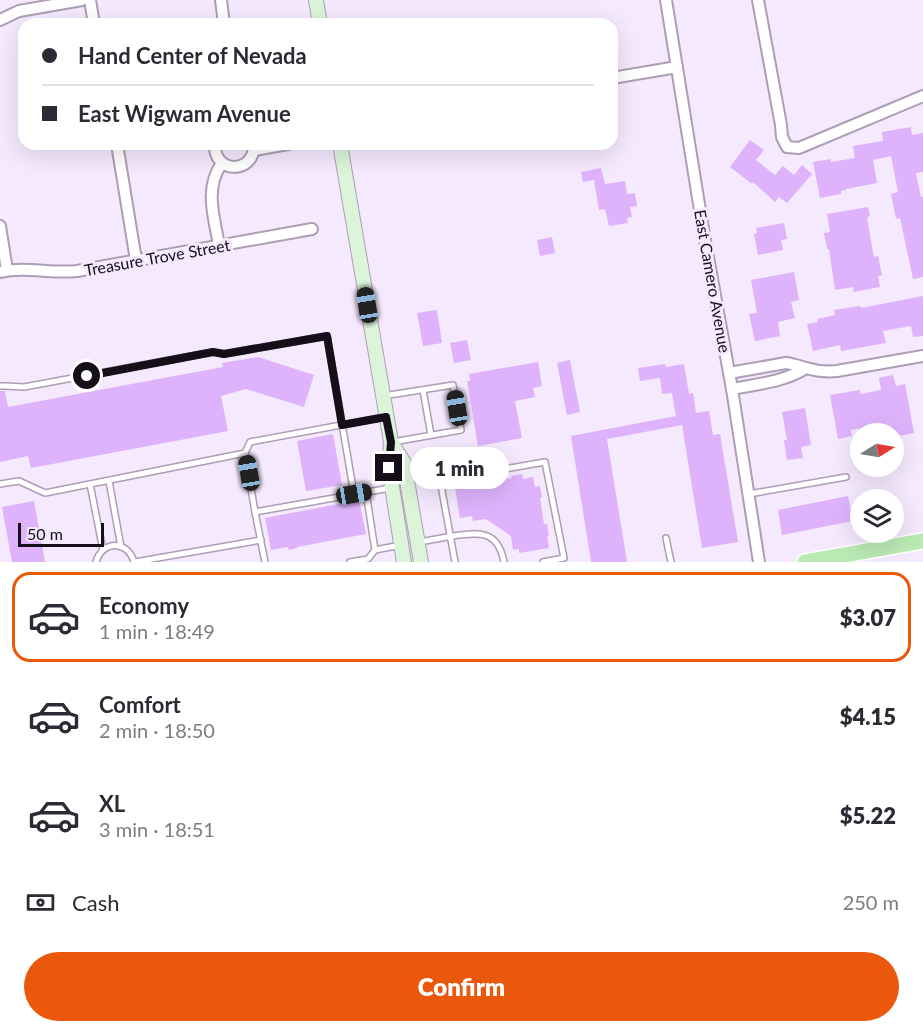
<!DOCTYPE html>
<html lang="en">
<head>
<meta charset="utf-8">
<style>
  body { margin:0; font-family:Lato,sans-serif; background:#f7f7f7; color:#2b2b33; height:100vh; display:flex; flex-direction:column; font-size:22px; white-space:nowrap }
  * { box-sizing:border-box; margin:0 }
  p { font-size:20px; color:#7c7c81 }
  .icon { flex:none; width:33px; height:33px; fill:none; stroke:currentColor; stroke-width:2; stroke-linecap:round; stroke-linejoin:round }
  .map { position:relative; height:562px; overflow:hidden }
  .panel { display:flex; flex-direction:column; background:#fff; flex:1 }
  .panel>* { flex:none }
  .hud { position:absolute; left:18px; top:18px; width:600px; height:132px; border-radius:18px; box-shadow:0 6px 24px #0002; display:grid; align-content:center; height:132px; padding:0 24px; background:#fff }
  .needle { width:39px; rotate:79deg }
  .fabs { position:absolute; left:850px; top:423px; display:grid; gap:12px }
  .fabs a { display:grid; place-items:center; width:54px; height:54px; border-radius:50%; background:#fff; box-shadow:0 6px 24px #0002; font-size:30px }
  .scale { position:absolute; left:18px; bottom:15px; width:86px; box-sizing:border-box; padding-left:6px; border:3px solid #140f18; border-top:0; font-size:16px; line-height:21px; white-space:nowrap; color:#140f18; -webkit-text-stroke:4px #f5e9fd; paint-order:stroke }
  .end { position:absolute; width:27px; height:27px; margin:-14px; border:8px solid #140f18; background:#fff; box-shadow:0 0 0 3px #fff }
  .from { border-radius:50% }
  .bubble { position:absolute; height:42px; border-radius:21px; background:#fff; box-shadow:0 6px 24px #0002; font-size:20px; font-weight:800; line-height:42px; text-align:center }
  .car { position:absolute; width:18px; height:36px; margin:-18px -9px; border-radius:8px; box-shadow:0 0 4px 2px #0007; background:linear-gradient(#222 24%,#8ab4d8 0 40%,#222 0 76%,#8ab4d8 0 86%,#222 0) }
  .hud b { display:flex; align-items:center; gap:21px; height:57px; font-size:22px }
  .hud b+b { border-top:2px solid #e1e1e2 }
  .hud i { width:15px; height:15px; background:#2b2b33 }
  ul { padding:10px 0 0; list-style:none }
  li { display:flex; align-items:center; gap:18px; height:90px; margin:0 12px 9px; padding:0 12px; border:3px solid transparent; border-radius:18px }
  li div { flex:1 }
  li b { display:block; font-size:22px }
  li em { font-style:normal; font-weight:800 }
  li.current { border-color:#ea580c }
  li>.icon { width:54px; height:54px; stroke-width:1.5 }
  .pay { display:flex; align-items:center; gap:15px; height:66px; padding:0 24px; font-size:22px }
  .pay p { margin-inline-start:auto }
  .primary-button { display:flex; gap:12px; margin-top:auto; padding:12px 24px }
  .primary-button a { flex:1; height:69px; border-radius:36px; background:#ea580c; color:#fff; font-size:24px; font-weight:800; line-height:69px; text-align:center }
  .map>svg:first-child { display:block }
</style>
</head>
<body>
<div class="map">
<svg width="923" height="562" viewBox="0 0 923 562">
  <rect width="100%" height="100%" fill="#f5e9fd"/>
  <g fill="#deb3fc">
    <polygon points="911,127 912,135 923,133 923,172 916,173 921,197 923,197 923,277 913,279 900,218 896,219 891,194 898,192 891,156 873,160 877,183 846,189 846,190 841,191 841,194 820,198 813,162 831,159 831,162 855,158 853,146 883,141 882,132"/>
    <polygon points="750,140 764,150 756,160 775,175 783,166 794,175 802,165 812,174 787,203 779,197 775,202 753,182 752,184 730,167"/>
    <polygon points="601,168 605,184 625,181 627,194 635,193 637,206 630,207 632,217 627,218 628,223 609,226 605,209 599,210 594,180 583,182 581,172"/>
    <polygon points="868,207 870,216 867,217 872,247 874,257 878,256 882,275 878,276 880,287 854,292 853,287 835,290 829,249 827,249 824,233 830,232 827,214"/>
    <polygon points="784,223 787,239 781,240 783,250 758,255 754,234 757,233 756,228"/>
    <polygon points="552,237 555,253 540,256 537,240"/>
    <polygon points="794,272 799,300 791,302 795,318 778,322 780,336 755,341 749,314 757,313 751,280"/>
    <polygon points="923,296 923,336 913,337 911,326 883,331 886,343 841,351 840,345 813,351 807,324 818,322 817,319 835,315 834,310 860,306 861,308"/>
    <polygon points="437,310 442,343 423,346 417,313"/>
    <polygon points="467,340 471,360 454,363 450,343"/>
    <polygon points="258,357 314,375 304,407 246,389 221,396 228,431 31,468 28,456 0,462 0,391 5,391 8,407 223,367 222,363"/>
    <polygon points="570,360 580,412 567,415 557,363"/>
    <polygon points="538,362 542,386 533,388 535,397 515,401 522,438 478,446 467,381 470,381 469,374"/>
    <polygon points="665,364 666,367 684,364 689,394 693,393 696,413 709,411 713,435 720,434 738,542 702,548 682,425 607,439 627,562 591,562 571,436 676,416 672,393 662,394 660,378 640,381 638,368"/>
    <polygon points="893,375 896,386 905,384 914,433 894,437 893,431 875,434 874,426 851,430 852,436 838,439 830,395 860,390 861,394 881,390 879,378"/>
    <polygon points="805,408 811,445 801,447 803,458 787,460 784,440 787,440 782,412"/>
    <polygon points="333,434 342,485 306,491 297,441"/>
    <polygon points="522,474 523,479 533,477 535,487 540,486 542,497 540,498 544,524 547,524 549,536 547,536 549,548 519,553 519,549 513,550 511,536 486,519 473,521 472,516 460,518 455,488 484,481 484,483 512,478 511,476"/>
    <polygon points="848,496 853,521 782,535 778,510"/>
    <polygon points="359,500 366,534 297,547 297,548 289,550 288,547 271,550 265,518"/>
    <polygon points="34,501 45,562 12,562 2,507"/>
  </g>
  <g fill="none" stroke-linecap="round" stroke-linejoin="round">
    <defs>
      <g id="lane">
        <polyline points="0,386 5,386 24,387 213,352 224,354 327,336 354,494"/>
        <polyline points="423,390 431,435"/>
        <polyline points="383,396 453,385 461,430 393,442"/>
        <polyline points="245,453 255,512 390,488"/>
        <polyline points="109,481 121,547"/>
        <polyline points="0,484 19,481 45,493 245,453 250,442 384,417"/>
        <polyline points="90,484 103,550"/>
        <polyline points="366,492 375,550"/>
        <polyline points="749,494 846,477"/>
        <polyline points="255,512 265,562"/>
        <polyline points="666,538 671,562"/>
        <path d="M 419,542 C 430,540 442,538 453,536 C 479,532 498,530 504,562"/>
        <path d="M 96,562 C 102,540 128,540 134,562"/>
        <polyline points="135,562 261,540"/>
        <polyline points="350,562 368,559 375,550 401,545"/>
        <polyline points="455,562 440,480 545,462 564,558 543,562"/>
      </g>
      <g id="street">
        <polyline points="90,0 94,24"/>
        <polyline points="221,0 224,24"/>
        <polyline points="666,0 704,235 732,389 759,562"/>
        <polyline points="758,0 781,125 782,137 787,147 799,148 923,96"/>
        <polyline points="0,20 19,11 82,0"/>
        <polyline points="612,78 677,67"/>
        <polyline points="117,144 136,260"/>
        <path d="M 215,144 C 213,174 255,175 254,144"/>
        <polyline points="254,150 288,144"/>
        <polyline points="0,226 7,270"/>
        <path d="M 219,245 C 214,217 204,188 222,163"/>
        <path d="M 0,272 C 26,266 51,274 77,271 L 312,229"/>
        <path d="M 729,373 L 786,363 C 793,364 799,366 806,368 C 816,371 827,372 837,371 L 923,356"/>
        <path d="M 732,389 C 758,384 784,382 806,368"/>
      </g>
      <g id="secondary">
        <polyline points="316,0 320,24"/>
        <polyline points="340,144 391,442 389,468 404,562"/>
        <polyline points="391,442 404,463 421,562"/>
      </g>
      <polyline id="primary" points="805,562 923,541"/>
    </defs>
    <use href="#lane" stroke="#ac9eb6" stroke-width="8"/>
    <use href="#street" stroke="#ac9eb6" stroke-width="14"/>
    <use href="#secondary" stroke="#ac9eb6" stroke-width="16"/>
    <use href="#primary" stroke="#fff" stroke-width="18"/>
    <use href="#lane" stroke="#fff" stroke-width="5"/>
    <use href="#street" stroke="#fff" stroke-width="10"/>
    <use href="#secondary" stroke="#dcf4da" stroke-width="14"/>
    <use href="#primary" stroke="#baeab4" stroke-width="15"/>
  </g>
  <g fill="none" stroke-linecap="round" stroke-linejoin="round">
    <polyline stroke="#140f18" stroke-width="8" points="87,376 213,352 224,354 327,336 342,425 386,417 391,442 389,468"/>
  </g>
  <g text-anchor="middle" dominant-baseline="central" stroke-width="6" stroke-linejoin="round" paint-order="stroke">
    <g font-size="16" fill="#140f18" stroke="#f5e9fd">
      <text transform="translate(157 257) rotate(-10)">Treasure Trove Street</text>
      <text transform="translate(713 281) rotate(80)">East Camero Avenue</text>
    </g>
  </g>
</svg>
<div class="fabs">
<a><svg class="needle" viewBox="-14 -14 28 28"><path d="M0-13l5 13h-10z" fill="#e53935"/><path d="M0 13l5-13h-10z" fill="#7c7c81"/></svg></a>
<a><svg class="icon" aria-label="layers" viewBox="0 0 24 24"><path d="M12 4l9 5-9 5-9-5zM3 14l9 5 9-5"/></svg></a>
</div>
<div class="scale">50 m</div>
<i class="end from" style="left:87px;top:376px"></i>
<i class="end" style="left:389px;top:468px"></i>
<div class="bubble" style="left:410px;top:447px;width:99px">1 min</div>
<i class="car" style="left:367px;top:305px;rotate:351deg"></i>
<i class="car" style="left:457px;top:408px;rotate:351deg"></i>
<i class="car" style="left:249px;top:473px;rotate:350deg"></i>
<i class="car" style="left:354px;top:494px;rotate:81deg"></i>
<div class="hud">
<b><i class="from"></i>Hand Center of Nevada</b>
<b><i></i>East Wigwam Avenue</b>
</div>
</div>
<section class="panel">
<ul>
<li class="current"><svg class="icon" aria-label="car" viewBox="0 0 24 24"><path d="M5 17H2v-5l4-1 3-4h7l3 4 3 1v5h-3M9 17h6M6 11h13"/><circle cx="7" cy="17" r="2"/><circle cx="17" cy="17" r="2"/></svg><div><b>Economy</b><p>1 min · 18:49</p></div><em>$3.07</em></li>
<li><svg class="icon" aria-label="car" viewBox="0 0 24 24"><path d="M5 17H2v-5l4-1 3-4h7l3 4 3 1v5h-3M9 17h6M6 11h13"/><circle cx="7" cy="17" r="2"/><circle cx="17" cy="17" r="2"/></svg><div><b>Comfort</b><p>2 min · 18:50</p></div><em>$4.15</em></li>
<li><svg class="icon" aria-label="car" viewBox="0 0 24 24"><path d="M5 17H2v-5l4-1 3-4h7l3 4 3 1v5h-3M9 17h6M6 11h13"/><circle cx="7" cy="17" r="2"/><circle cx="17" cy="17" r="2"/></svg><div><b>XL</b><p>3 min · 18:51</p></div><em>$5.22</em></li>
</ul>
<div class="pay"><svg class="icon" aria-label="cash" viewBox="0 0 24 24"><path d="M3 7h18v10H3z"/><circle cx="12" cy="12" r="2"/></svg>Cash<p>250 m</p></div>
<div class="primary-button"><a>Confirm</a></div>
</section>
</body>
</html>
